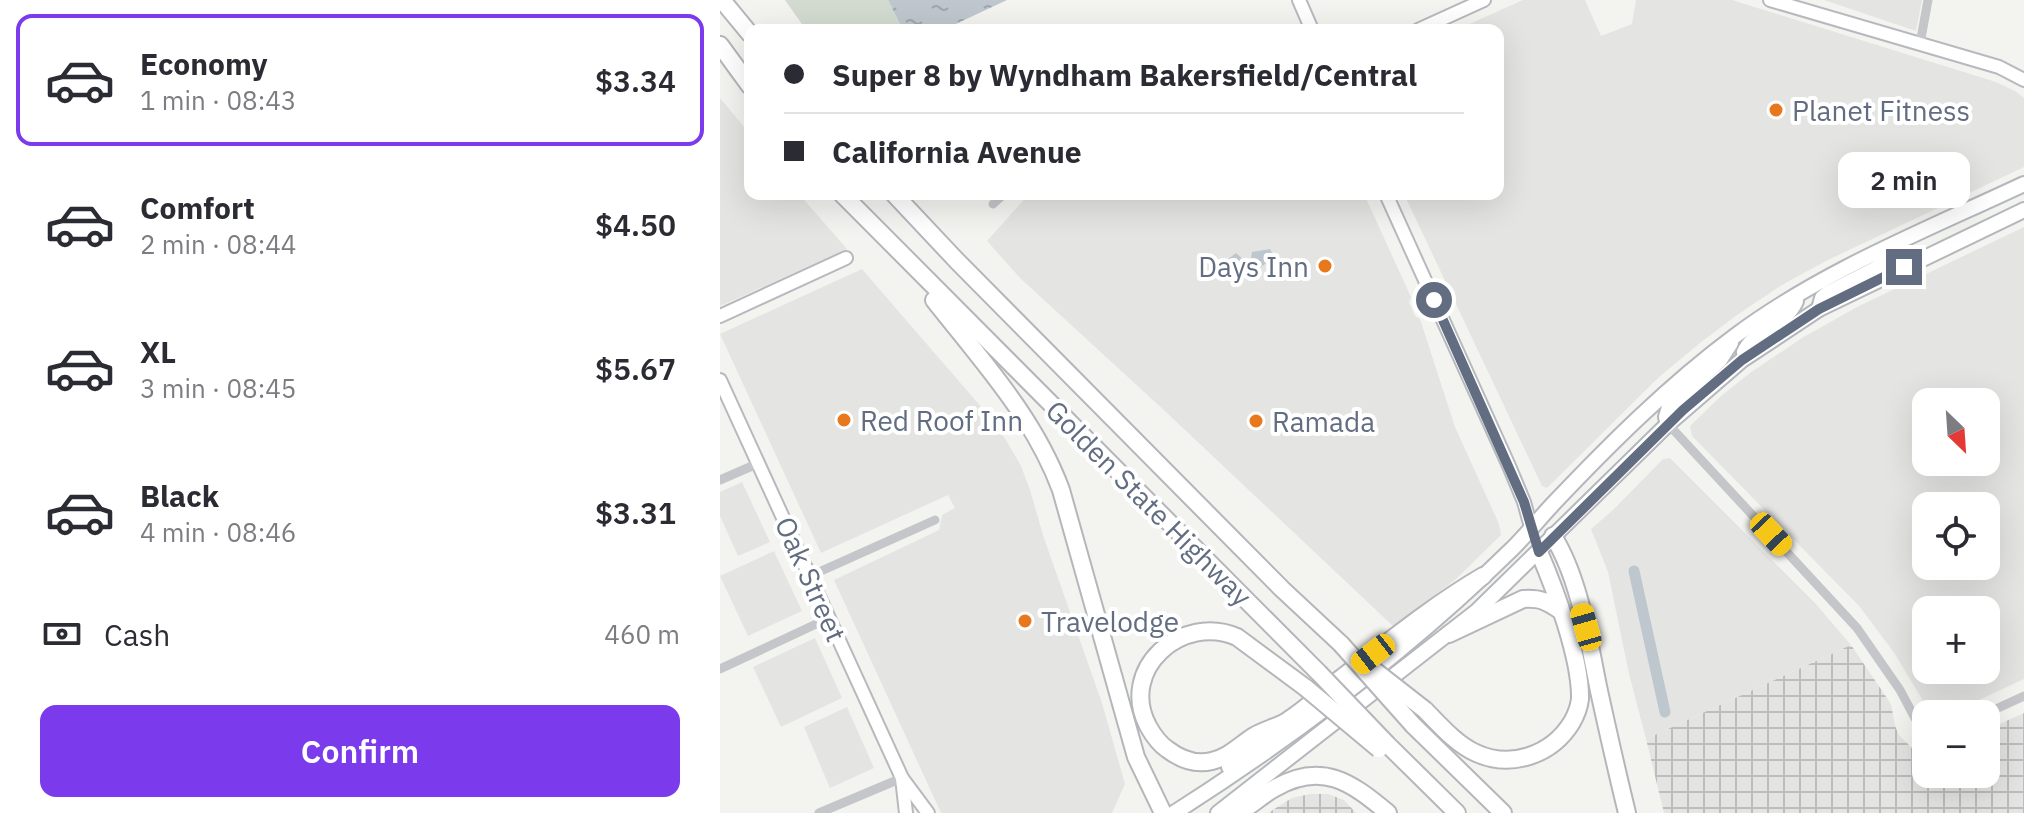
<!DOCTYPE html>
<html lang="en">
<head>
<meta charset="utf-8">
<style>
  body { margin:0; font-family:"IBM Plex Sans",sans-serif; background:#f2f2f3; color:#2b2b33; height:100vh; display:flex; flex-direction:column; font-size:30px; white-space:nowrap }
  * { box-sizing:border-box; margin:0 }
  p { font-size:26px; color:#7c7c81 }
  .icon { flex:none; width:44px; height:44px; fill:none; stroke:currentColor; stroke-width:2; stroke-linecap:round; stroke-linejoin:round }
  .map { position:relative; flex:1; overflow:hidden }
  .drawer { display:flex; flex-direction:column; background:#fff; width:720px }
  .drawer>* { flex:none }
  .hud { position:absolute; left:24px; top:24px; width:760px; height:176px; border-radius:16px; box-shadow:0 8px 32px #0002; display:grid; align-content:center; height:176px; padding:0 40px; background:#fff }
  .needle { width:52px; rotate:155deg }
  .controls { position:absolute; left:1192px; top:388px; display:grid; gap:16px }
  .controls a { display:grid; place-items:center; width:88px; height:88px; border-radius:16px; background:#fff; box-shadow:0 8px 32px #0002; font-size:40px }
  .end { position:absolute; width:36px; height:36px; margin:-18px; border:10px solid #626d82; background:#fff; box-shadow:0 0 0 4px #fff }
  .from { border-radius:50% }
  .bubble { position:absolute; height:56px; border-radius:16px; background:#fff; box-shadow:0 8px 32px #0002; font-size:26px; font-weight:600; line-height:56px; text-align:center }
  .car { position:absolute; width:24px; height:48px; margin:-24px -12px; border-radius:10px; box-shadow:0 0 6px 2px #0007; background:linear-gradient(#f5c518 24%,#345 0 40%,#f5c518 0 76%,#345 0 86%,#f5c518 0) }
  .hud b { display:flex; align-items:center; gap:28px; height:76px; font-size:30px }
  .hud b+b { border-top:2px solid #e1e1e2 }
  .hud i { width:20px; height:20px; background:#2b2b33 }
  ul { padding:14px 0 0; list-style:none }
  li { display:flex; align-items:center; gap:24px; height:132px; margin:0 16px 12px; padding:0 24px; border:4px solid transparent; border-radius:16px }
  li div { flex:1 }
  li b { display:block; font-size:30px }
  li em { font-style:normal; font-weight:600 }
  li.on { border-color:#7c3aed }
  li>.icon { width:72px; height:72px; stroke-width:1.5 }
  .pay { display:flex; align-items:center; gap:20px; height:88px; padding:0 40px; font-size:30px }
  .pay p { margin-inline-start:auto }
  .primary-button { display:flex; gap:16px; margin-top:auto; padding:16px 40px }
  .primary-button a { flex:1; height:92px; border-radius:16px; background:#7c3aed; color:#fff; font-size:32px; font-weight:600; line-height:92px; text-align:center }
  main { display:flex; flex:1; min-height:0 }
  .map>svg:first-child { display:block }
</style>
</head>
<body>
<main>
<section class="drawer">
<ul>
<li class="on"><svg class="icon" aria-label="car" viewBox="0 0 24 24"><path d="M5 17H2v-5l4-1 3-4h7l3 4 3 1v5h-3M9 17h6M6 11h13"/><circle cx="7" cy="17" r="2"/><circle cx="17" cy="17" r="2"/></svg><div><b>Economy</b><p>1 min · 08:43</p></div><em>$3.34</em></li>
<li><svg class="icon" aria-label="car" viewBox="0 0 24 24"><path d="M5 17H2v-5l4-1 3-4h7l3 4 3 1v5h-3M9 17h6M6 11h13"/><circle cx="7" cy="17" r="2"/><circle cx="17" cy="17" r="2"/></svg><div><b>Comfort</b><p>2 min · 08:44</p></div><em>$4.50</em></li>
<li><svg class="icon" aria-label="car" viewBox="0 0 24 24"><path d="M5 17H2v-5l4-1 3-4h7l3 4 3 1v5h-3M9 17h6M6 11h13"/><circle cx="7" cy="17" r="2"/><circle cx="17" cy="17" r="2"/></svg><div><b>XL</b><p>3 min · 08:45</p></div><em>$5.67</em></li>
<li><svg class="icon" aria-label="car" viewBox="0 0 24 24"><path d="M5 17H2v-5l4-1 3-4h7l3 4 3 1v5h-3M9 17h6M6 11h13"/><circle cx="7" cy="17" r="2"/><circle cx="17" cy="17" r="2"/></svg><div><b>Black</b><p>4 min · 08:46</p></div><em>$3.31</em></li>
</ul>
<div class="pay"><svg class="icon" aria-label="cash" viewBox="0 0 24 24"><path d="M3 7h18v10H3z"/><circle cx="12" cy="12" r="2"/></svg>Cash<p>460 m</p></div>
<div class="primary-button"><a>Confirm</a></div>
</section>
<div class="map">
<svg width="1304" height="813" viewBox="0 0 1304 813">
  <defs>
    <pattern id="industrial-grid" width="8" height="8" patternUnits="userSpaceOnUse" patternTransform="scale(2)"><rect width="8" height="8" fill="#e4e5e3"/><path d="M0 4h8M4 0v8" fill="none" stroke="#bcbebd"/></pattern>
    <pattern id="water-ripples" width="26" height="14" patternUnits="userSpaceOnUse" patternTransform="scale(2)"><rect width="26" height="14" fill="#bfc7ce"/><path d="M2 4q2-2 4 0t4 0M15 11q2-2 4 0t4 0" fill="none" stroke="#9fa6ad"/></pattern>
  </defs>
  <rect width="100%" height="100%" fill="#f3f4f0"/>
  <g fill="#e4e5e3" fill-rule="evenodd">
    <polygon points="803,0 865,0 881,36 912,24 916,0 1012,0 1276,82 1295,91 1304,98 1304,167 1106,261 1062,285 1017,315 980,343 938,378 827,488 822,486 684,194 778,194 778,30 736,30"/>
    <polygon points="1104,0 1202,0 1196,31"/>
    <polygon points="0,98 30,134 30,194 79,194 127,249 0,306"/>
    <polygon points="309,194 644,194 691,297 689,302 695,316 700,319 735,427 779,524 781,535 736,579 674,627 447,413 300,278 267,241"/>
    <path d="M 1304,227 L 1304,679 L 1229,714 L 1211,714 L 1175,654 L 1140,607 L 972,436 L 970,426 L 1001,396 L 1030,373 L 1082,338 L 1137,307 ZM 1206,402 L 1266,402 L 1266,462 L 1206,462 ZM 1206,506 L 1266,506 L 1266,566 L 1206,566 ZM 1206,610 L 1266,610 L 1266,670 L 1206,670 Z"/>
    <polygon points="142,269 269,416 286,440 301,466 310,490 324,538 382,703 405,784 392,813 221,813 114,580 219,530 222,515 235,508 228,495 101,553 0,334"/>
    <polygon points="950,458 1095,603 1131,645 926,739 909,674 888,572 871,529 893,510 943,459"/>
    <polygon points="22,482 50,542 18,556 0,516 0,492"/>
    <polygon points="54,551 82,611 28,636 0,576"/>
    <polygon points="95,638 122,698 61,727 33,667"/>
    <polygon points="127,707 154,768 110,788 84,727"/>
  </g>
  <g fill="url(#industrial-grid)">
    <polygon points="1131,645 1171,704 1175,726 1179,735 1194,750 1206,755 1206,774 1266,774 1266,730 1304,713 1304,813 944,813 926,739"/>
    <polygon points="590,794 608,794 624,800 636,813 548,813 572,798"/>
  </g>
  <polygon fill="#d3dbd1" points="65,0 168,0 183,30 86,30"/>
  <g fill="url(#water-ripples)">
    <polygon points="168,0 287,0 223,30 183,30"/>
    <polygon points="550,249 554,257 536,271 532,267 520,276 508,259 516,253 526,262 531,258 532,252"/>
  </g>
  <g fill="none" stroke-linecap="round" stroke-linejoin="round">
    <polyline stroke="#bfc7ce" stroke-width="11" points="914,571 945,712"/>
    <defs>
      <g id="secondary">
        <polyline points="579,0 592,30"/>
        <polyline points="1050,0 1279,67 1304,80"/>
        <polyline points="698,30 764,0"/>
        <polyline points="666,194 789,466 804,502 811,527"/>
        <polyline points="0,316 126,258"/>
        <polyline points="0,380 182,778 208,813"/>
        <polyline points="182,778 186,813"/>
      </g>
      <g id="primary">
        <polyline points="1099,309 1102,298 1108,293 1155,269 1168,260 1170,252 1169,248"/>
        <path d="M 1024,352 C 1035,329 1066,325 1076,301 L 1074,297"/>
        <polyline points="948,424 946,417 949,407 1000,360 1011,343"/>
        <polyline points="509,767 555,730"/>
        <path d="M 454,813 C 575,736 689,650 792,549 C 806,535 819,519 833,504 C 889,445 949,385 1015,336 C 1102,271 1206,230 1304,184"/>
        <polyline points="498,813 757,611 948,424 1022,360 1099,309 1304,210"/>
      </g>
      <g id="highway">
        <polyline points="2,0 30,34"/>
        <polyline points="0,45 30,86"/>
        <polyline points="122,194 599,673"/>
        <polyline points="174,194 237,261 562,589 621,644"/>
        <path d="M 214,300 C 262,361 314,417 341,490 L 416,757 L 443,813"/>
        <path d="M 833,536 C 860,579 869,643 879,691 C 888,732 897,772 907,813"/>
        <path d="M 729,634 L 803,599 C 821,598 826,601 841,611"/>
        <path d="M 586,688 L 517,637 C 462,613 398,669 428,726 C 433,735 438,743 447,749 C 460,759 476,765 492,761 C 509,757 520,745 534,736 C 544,730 557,727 567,721 C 586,709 603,693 620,679 C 667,643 712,606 763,576"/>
        <path d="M 705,710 C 720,725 736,744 756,753 C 791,769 832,755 852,722 C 856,715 859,707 860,699 C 861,659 835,589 819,552"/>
        <polyline points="693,725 783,813"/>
        <polyline points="667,744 737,813"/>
        <path d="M 518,813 C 531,806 542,795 555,788 C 602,761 631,782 668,813"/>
      </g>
    </defs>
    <use href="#secondary" stroke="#b6b9be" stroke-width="16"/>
    <use href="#primary" stroke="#b4b7bc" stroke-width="18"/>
    <use href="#highway" stroke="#b4b6ba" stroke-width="20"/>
    <g stroke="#c4c6ca" stroke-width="9">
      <polyline points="1200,44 1208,0"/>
      <polyline points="273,204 284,194"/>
      <polyline points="948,424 1137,628 1180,690 1206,739"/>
      <polyline points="0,480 39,463"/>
      <polyline points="90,576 215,520"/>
      <polyline points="0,669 109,618"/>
      <polyline points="1265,714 1304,696"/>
      <polyline points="99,813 182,778"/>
    </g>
    <use href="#secondary" stroke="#fff" stroke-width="12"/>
    <use href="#primary" stroke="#fff" stroke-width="14"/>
    <use href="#highway" stroke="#fff" stroke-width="16"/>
    <defs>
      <g id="highway-bridge">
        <polyline points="621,644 693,725"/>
        <polyline points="655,671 705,710"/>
        <polyline points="599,673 667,744"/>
        <polyline points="586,688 659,749"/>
      </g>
    </defs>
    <use href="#highway-bridge" stroke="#b4b6ba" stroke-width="20" stroke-linecap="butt"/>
    <use href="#highway-bridge" stroke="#fff" stroke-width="16"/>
  </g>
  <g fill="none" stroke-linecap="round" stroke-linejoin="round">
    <polyline stroke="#626d82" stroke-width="10" points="714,300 804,502 819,552 963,410 1022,360 1099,309 1184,267"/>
  </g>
  <g fill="#e9771b" stroke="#fff" stroke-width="3">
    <circle cx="1056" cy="110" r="8"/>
    <circle cx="605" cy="266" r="8"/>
    <circle cx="124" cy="420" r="8"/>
    <circle cx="536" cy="421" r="8"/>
    <circle cx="305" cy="621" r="8"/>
  </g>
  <g text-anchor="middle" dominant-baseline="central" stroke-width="8" stroke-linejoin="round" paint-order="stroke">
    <g font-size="28" fill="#626d82" stroke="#fff" text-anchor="start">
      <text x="1072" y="110">Planet Fitness</text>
      <text x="589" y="266" text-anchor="end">Days Inn</text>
      <text x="140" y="420">Red Roof Inn</text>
      <text x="552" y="421">Ramada</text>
      <text x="321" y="621">Travelodge</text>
    </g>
    <g font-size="28" fill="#626d82" stroke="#fff">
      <text transform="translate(429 503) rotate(45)">Golden State Highway</text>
      <text transform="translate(91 579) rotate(66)">Oak Street</text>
    </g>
  </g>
</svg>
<div class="controls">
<a><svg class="needle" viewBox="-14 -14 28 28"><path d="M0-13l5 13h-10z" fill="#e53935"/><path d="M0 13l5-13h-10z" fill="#7c7c81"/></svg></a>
<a><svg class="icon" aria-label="locate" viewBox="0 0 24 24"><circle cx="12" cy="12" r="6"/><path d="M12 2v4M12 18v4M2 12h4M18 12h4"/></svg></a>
<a>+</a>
<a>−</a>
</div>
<i class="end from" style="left:714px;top:300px"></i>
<i class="end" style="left:1184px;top:267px"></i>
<div class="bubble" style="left:1118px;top:152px;width:132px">2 min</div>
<i class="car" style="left:1051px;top:534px;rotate:137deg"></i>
<i class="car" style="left:866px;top:627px;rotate:344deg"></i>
<i class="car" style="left:653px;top:654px;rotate:232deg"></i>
<div class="hud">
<b><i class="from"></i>Super 8 by Wyndham Bakersfield/Central</b>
<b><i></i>California Avenue</b>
</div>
</div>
</main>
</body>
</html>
